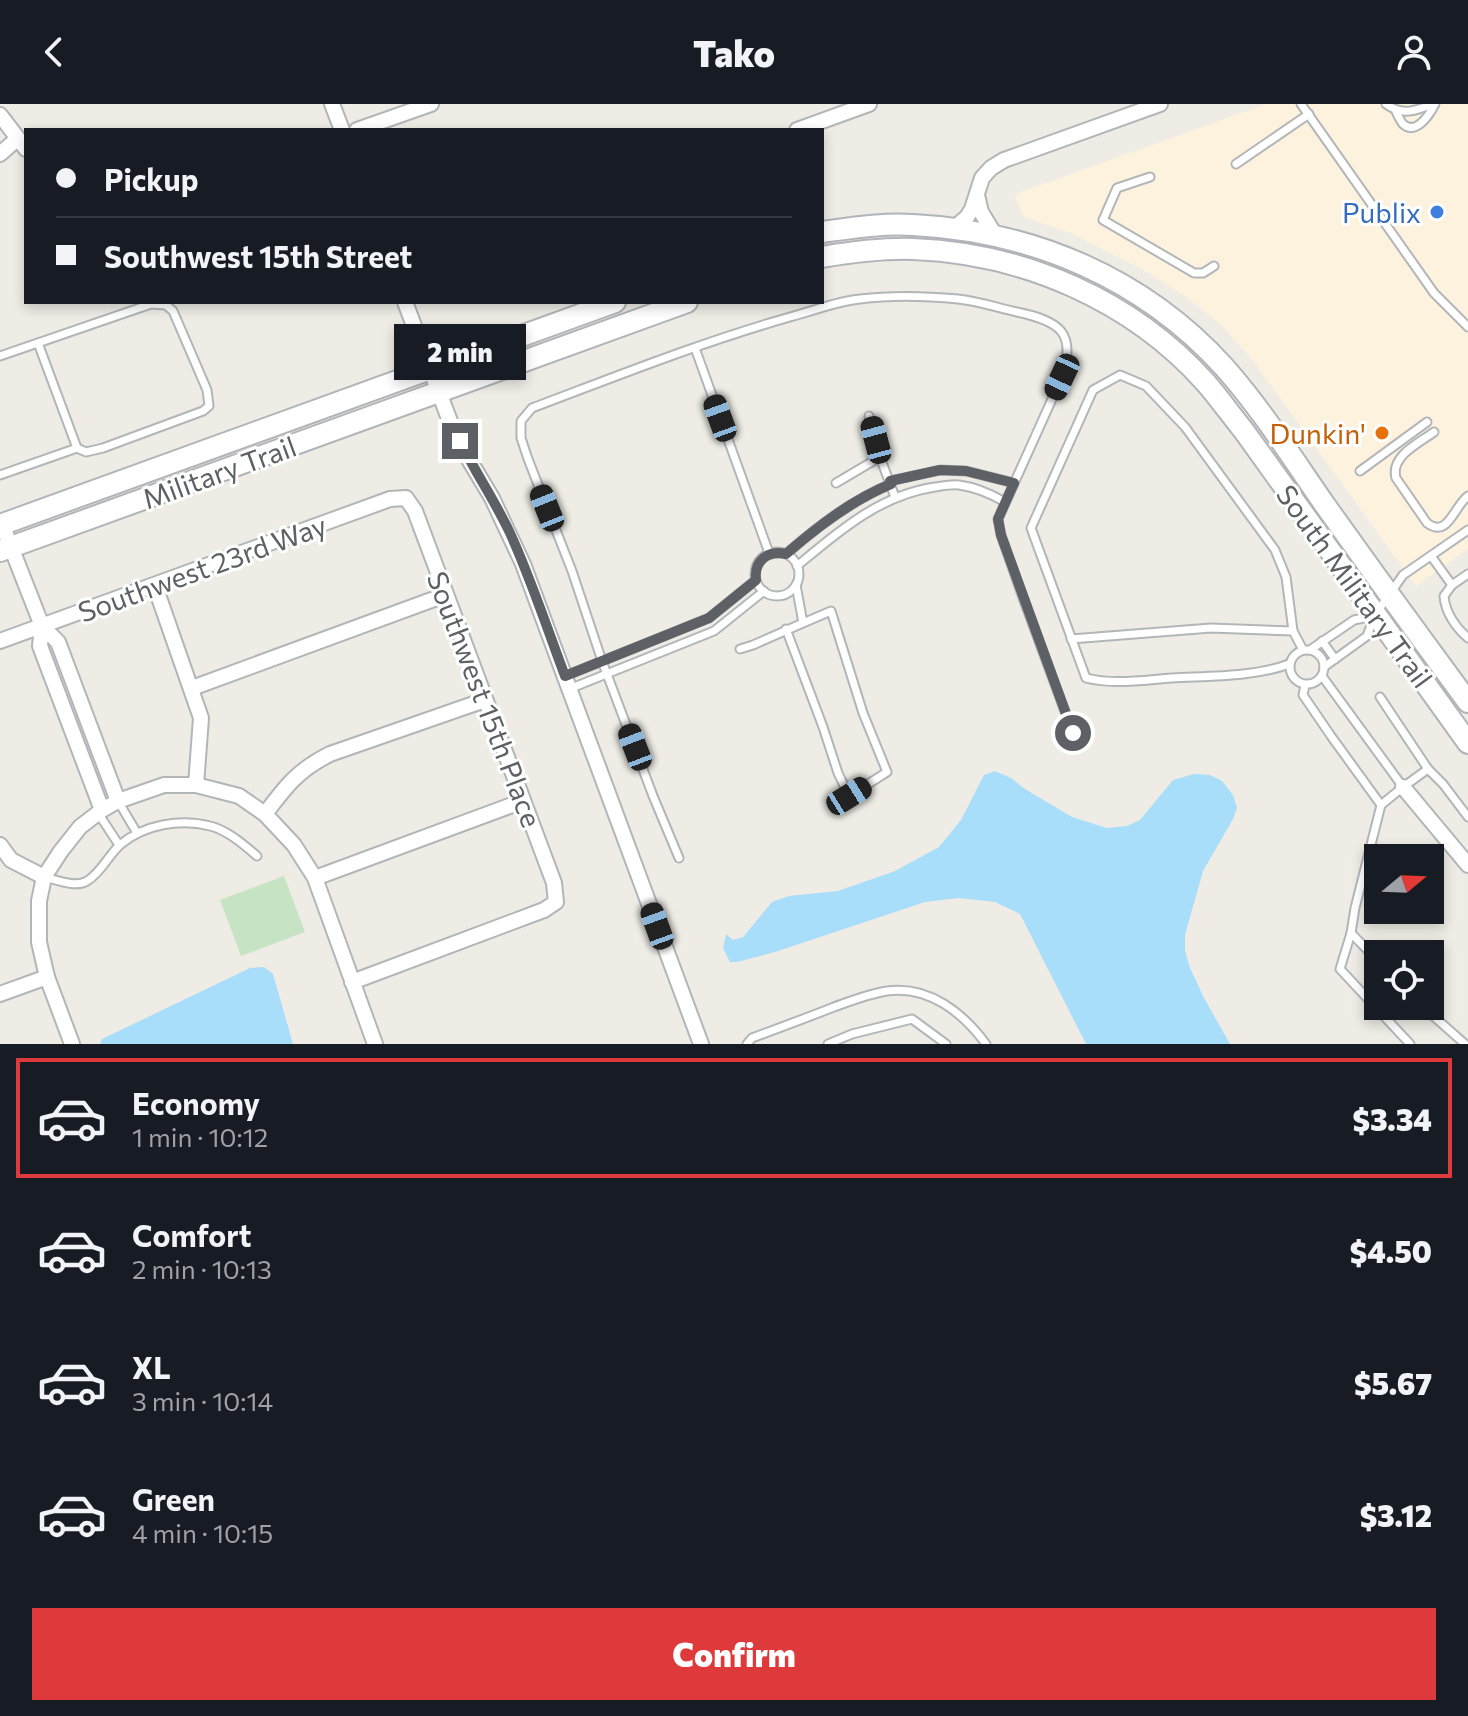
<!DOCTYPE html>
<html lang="en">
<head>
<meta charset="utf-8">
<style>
  body { margin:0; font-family:Commissioner,sans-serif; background:#242831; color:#f1f3f6; height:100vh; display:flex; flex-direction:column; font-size:30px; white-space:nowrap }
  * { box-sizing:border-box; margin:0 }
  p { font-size:26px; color:#9ea1a6 }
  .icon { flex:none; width:44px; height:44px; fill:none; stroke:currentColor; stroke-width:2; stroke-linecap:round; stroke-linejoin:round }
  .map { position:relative; height:940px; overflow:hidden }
  .panel { display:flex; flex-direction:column; background:#171b24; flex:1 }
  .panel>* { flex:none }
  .guide { position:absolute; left:24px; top:24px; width:800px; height:176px; border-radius:0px; box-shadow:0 4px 12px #0003; display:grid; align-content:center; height:176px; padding:0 32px; background:#171b24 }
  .needle { width:52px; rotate:71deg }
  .buttons { position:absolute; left:1364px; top:740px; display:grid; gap:16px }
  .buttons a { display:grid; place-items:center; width:80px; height:80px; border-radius:0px; background:#171b24; box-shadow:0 4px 12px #0003; font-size:40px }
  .end { position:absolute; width:36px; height:36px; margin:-18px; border:10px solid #5d6165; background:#fff; box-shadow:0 0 0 4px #fff }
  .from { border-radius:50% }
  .bubble { position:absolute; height:56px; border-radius:0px; background:#171b24; box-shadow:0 4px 12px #0003; font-size:26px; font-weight:800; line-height:56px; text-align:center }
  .car { position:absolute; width:24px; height:48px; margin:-24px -12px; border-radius:10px; box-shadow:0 0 6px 2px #0007; background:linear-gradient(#222 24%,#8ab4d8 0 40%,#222 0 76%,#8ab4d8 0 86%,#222 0) }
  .guide b { display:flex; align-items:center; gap:28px; height:76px; font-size:30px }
  .guide b+b { border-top:2px solid #363941 }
  .guide i { width:20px; height:20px; background:#f1f3f6 }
  ul { padding:14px 0 0; list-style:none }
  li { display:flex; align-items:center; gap:24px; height:120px; margin:0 16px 12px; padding:0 16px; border:4px solid transparent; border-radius:0px }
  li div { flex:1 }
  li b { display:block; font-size:30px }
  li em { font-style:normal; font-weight:800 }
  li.selected { border-color:#df3a3b }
  li>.icon { width:72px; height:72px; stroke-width:1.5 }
  .action { display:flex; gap:16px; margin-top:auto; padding:16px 32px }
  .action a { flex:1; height:92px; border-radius:0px; background:#df3a3b; color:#fff; font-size:32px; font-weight:800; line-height:92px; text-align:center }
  header { display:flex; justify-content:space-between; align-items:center; height:104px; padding:0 32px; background:#171b24; font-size:36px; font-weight:800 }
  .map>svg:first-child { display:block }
</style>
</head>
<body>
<header><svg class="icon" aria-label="back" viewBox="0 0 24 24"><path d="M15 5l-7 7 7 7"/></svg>Tako<svg class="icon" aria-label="person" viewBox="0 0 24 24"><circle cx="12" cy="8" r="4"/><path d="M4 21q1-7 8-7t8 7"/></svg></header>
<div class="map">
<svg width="1468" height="940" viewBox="0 0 1468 940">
  <rect width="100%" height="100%" fill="#eeece5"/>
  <polygon fill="#fcf2dd" points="1266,0 1468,0 1468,445 1416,482 1253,257 1222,222 1186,193 1147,168 1073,130 1022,112 1015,90"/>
  <polygon fill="#c6e4c3" points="284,772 305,828 241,852 220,796"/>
  <g fill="#a9defa">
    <polygon points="995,667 1011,674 1025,685 1072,713 1107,724 1127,722 1140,716 1173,676 1194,670 1210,671 1222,677 1233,691 1237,704 1233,715 1203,767 1185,831 1185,847 1190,864 1204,894 1230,940 1086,940 1020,810 995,798 959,794 925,798 775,848 737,858 730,858 723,844 726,830 733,836 743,833 772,798 789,792 838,787 895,767 939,743 961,716 984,671"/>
    <polygon points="264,863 273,870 293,940 100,940 102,935 250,864"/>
  </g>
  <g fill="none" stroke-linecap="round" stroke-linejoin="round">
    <defs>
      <g id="lane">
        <polyline points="1301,0 1434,189 1468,223"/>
        <path d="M 1386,0 C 1402,12 1415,7 1433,0"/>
        <path d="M 1396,7 C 1396,9 1402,19 1403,20 C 1416,32 1430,10 1435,0"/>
        <polyline points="1236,60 1309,10"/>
        <polyline points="1150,73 1117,84 1103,116 1194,169 1203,169 1214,162"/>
        <polyline points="695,244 769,449"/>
        <polyline points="0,252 151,200 166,201 173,207 207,286 209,302 203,307 103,344 86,348 77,344"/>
        <polyline points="869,312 880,353"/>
        <path d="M 1434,328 C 1419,339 1390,352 1396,374 L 1427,419 C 1448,435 1454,402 1468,392"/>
        <polyline points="1360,367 1427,318"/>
        <polyline points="0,371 77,344 38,239"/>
        <polyline points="890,377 940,366 966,367 1014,379"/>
        <polyline points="836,379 880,353 895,393"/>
        <circle cx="777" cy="470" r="22"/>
        <path d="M 786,450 C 818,422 852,396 891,380"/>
        <path d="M 1431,452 L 1452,481 L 1444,492 C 1445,508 1456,524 1468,534"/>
        <path d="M 797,462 C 839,427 880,391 935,383 C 942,382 951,380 959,381 C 975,383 991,390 1005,398"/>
        <polyline points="1452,481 1468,470"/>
        <polyline points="786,525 823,623 838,669 849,692 887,668 863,609 831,507 803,519"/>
        <polyline points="1071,535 1211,524 1293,527"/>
        <polyline points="1322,537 1335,555"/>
        <polyline points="740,545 753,541 803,519 796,481"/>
        <circle cx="1307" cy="563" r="17"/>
        <polyline points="1310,546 1354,516 1373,512"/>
        <path d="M 1289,560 C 1255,573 1210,572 1172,574 C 1143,576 1114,581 1086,574 L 1031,424 L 1093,286 L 1120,271 L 1146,282 L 1185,323 L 1275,446 L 1286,473 L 1293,527 L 1303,546"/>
        <polyline points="1324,563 1367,532 1375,511 1403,471 1468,426"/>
        <polyline points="565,572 709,514 756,476"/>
        <polyline points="1322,572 1403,683 1428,665 1443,680 1468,713"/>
        <polyline points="1305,581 1303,591 1331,632 1381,701 1355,804 1351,829 1378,857"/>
        <polyline points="569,585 714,527 764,487"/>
        <polyline points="1380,593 1428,665"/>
        <polyline points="118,697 137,729"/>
        <polyline points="1381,701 1403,683"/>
        <polyline points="98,709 119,741"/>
        <path d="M 679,754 L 653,692 L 602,557 L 572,467 L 528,355 L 521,334 L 521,317 L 532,304 C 617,272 702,238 790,213 C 813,207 837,197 860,195 C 892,191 926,192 958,195 C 978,197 998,204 1017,208 C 1059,217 1077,228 1062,273 L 998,415 L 1001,431 L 1023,494 L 1073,629"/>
        <path d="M 44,773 C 57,776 76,784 87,777 C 101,769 109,750 121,740 C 144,721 180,714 210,722 C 227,726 243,740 257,752"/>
        <polyline points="1351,829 1340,865 1410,940"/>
        <polyline points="1422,902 1465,940"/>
        <path d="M 747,940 L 752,934 C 779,924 806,914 834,903 C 851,897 868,890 887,887 C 929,881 963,909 986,940"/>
        <polyline points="828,940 852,930 912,915 946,940"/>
      </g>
      <g id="street">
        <polyline points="332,0 342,26"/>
        <polyline points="0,11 26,45"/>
        <polyline points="357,26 431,0"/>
        <polyline points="797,26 869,0"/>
        <polyline points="0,50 17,35"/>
        <polyline points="977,91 981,108 995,131"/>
        <polyline points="953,125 967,113 972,105 982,74 991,64 1004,56 1160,0"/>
        <polyline points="405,198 451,320 468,354 492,394 523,460 701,940"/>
        <polyline points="2,420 42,522 58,538 118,697"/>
        <polyline points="155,482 201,614 196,681"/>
        <polyline points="42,522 40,542 102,706"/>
        <polyline points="0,537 390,395 406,394 415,407 554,779 556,798 544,806 352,878"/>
        <polyline points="192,584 445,491"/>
        <polyline points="1403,683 1468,761"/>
        <path d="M 265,710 C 286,682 298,666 330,650 L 485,596"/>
        <polyline points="0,741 11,756 44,773"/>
        <polyline points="315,774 523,697"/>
        <polyline points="0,890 47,873"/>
        <polyline points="72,940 47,873 39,838 39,797 44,773 61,747 80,723 102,706 118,697 164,681 196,681 239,692 265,710 294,741 315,774 375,940"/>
      </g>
      <g id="secondary">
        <path d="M 822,128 C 852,124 883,119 913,121 C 1032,127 1144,174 1225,264 C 1262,306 1293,355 1325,401 C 1372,467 1420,533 1468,598"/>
        <path d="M 822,153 C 852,148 883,144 913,145 C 1023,149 1132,196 1206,279 C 1219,294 1231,311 1244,327 L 1468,639"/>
        <polyline points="0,421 615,198"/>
        <polyline points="0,447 687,198"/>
      </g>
    </defs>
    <use href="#lane" stroke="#b2b6b9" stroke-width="11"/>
    <use href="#street" stroke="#b2b6b9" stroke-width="18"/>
    <use href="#secondary" stroke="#b1b5b9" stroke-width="24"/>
    <use href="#lane" stroke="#fff" stroke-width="7"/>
    <use href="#street" stroke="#fff" stroke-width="14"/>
    <use href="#secondary" stroke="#fff" stroke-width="20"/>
  </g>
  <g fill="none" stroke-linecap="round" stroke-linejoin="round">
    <path stroke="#5d6165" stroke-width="10" d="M 460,337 C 475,368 495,397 510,429 C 531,475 547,524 565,572 L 709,514 L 756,476 C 754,457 767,446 786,450 C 818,422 852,396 891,380 L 890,377 L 940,366 L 966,367 L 1014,379 L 998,415 L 1001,431 L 1073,629"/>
  </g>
  <circle fill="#3f7fe0" stroke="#fff" stroke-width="3" cx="1437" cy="108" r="8"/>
  <circle fill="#e8710a" stroke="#fff" stroke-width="3" cx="1382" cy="329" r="8"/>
  <g text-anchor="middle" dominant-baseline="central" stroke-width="6" stroke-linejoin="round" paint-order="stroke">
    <g font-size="28" fill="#366cbe" stroke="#fff" text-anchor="end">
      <text x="1421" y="108">Publix</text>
    </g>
    <g font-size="28" fill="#c56008" stroke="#fff" text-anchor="end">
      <text x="1366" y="329">Dunkin'</text>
    </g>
    <g font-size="28" fill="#5d6165" stroke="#fff">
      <text transform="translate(219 368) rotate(-20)">Military Trail</text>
      <text transform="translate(202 464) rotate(-20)">Southwest 23rd Way</text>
      <text transform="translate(1355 482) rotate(54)">South Military Trail</text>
      <text transform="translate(485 595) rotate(69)">Southwest 15th Place</text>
    </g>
  </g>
</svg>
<div class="buttons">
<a><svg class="needle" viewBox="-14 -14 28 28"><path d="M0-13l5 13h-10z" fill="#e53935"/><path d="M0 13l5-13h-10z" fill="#9ea1a6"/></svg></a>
<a><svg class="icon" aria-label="locate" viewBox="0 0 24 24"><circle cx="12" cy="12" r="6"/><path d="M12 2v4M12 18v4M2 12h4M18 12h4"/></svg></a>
</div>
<i class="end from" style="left:1073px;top:629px"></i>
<i class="end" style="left:460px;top:337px"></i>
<div class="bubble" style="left:394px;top:220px;width:132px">2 min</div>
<i class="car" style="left:1062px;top:273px;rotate:205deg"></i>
<i class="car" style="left:720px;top:314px;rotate:340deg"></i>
<i class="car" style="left:876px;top:336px;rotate:345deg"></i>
<i class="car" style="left:547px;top:404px;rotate:338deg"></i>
<i class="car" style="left:635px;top:643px;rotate:339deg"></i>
<i class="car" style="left:849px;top:692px;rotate:58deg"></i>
<i class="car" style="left:657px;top:822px;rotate:340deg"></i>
<div class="guide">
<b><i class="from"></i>Pickup</b>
<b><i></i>Southwest 15th Street</b>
</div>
</div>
<section class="panel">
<ul>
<li class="selected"><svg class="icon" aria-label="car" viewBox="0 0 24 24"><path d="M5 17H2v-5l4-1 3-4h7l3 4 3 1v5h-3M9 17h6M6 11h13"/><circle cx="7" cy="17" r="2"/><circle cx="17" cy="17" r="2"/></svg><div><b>Economy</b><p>1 min · 10:12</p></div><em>$3.34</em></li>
<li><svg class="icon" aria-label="car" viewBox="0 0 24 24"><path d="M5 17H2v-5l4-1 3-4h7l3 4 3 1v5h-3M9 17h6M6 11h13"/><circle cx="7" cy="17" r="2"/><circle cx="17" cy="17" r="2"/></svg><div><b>Comfort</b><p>2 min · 10:13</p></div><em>$4.50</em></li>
<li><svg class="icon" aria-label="car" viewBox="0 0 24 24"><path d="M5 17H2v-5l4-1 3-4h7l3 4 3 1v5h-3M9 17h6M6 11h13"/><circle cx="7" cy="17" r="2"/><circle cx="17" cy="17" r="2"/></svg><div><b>XL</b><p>3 min · 10:14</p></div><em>$5.67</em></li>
<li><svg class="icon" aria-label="car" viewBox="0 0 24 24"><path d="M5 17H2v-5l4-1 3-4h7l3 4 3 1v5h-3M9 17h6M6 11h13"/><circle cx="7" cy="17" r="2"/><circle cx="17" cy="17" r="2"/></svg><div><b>Green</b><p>4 min · 10:15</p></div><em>$3.12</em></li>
</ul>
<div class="action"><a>Confirm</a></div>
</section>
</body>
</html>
